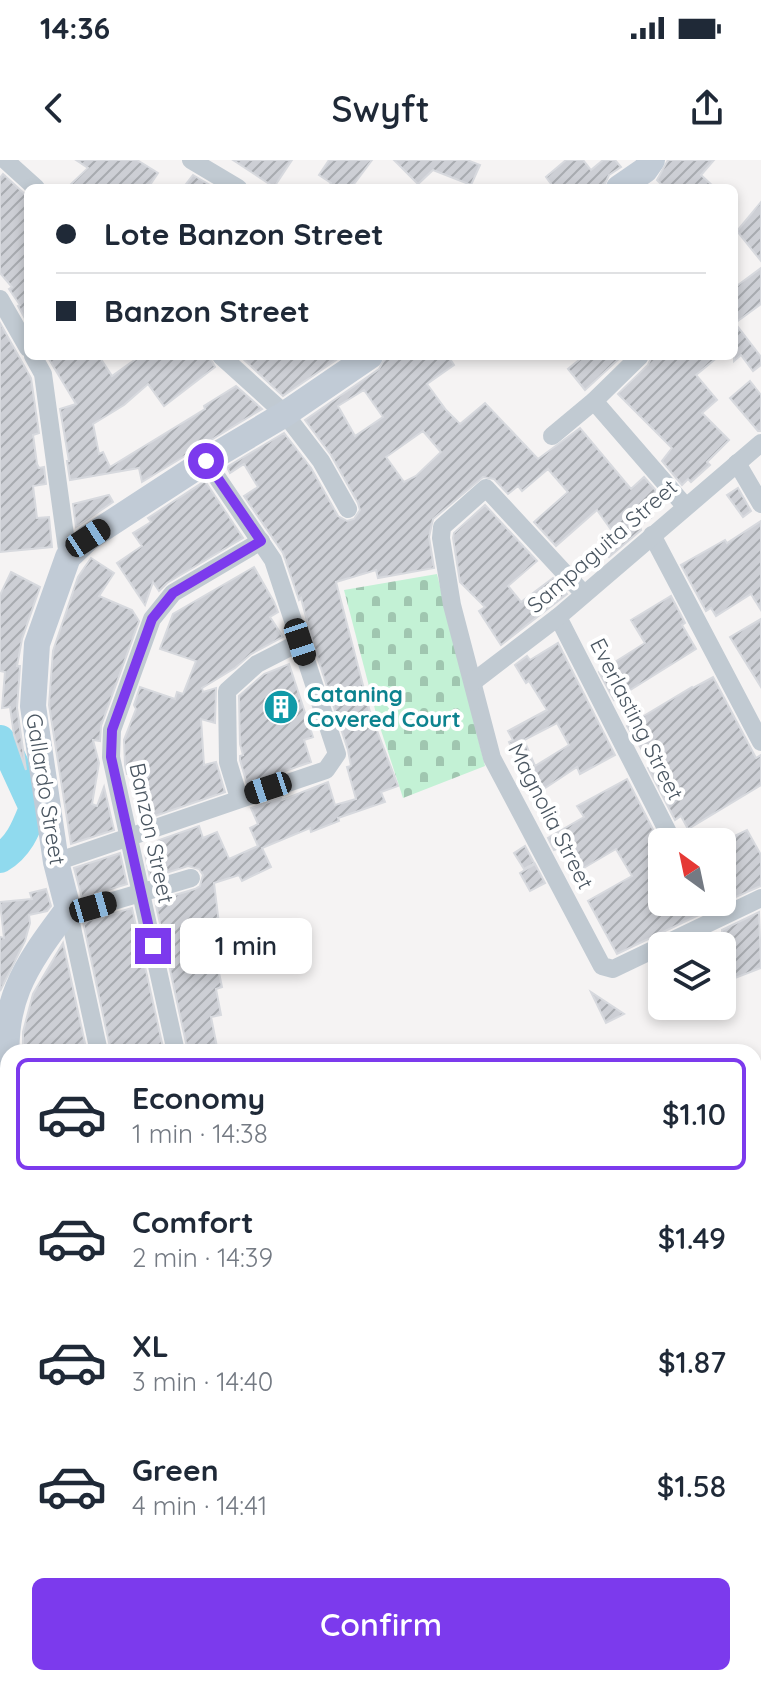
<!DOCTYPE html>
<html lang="en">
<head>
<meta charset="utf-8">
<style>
  body { margin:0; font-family:Quicksand,sans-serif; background:#f6f6f7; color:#1f2937; height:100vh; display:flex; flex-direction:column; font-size:30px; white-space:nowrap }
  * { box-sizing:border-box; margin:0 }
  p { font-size:26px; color:#747a83 }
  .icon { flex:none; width:44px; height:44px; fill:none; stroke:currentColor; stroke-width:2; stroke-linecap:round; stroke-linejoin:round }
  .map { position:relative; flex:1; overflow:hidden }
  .panel { position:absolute; left:0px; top:884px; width:762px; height:642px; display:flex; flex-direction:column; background:#fff; border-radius:24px 24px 0 0; box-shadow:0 4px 12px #0003 }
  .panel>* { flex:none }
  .hud { position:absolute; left:24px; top:24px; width:714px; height:176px; border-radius:12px; box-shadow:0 4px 12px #0003; display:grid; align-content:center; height:176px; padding:0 32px; background:#fff }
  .needle { width:52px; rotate:327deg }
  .buttons { position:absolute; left:648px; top:668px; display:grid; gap:16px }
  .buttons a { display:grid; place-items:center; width:88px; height:88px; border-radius:12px; background:#fff; box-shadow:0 4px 12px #0003; font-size:40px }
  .end { position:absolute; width:36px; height:36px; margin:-18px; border:10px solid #7c3aed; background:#fff; box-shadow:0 0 0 4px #fff }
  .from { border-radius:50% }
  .bubble { position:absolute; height:56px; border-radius:12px; background:#fff; box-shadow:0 4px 12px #0003; font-size:26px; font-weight:600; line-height:56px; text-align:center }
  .car { position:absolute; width:24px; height:48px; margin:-24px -12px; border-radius:10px; box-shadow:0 0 6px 2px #0007; background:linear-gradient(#222 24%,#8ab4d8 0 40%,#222 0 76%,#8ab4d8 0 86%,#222 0) }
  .hud b { display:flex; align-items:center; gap:28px; height:76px; font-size:30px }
  .hud b+b { border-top:2px solid #e0e1e3 }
  .hud i { width:20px; height:20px; background:#1f2937 }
  ul { padding:14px 0 0; list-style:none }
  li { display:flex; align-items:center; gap:24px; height:112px; margin:0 16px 12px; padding:0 16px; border:4px solid transparent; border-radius:12px }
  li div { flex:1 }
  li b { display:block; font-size:30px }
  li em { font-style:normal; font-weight:600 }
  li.selected { border-color:#7c3aed }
  li>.icon { width:72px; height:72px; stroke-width:1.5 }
  .button { display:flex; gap:16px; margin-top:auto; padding:16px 32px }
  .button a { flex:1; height:92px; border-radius:12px; background:#7c3aed; color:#fff; font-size:32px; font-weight:600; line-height:92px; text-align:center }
  .status { display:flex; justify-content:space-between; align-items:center; height:56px; padding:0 40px; background:#fff; direction:ltr }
  .status svg { height:22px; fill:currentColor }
  header { display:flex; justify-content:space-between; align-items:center; height:104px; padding:0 32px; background:#fff; font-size:36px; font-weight:600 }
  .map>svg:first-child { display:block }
</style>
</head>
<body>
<div class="status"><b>14:36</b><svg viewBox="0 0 49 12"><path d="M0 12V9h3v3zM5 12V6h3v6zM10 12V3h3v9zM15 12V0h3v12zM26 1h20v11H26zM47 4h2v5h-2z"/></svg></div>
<header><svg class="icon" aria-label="back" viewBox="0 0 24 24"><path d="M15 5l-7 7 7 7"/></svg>Swyft<svg class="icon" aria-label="share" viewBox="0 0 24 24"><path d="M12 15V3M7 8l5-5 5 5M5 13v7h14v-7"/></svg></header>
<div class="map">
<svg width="761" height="1525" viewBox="0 0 761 1525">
  <defs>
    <pattern id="cemetery-stones" width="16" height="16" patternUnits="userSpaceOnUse" patternTransform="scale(2)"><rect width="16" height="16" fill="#c3f1d5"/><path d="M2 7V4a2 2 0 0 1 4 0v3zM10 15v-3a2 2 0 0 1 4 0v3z" fill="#a0c6b0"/></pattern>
    <pattern id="building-hatch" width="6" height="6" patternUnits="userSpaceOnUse" patternTransform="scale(2)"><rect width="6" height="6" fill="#cdcfd5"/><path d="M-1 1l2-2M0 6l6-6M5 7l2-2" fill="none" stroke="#a8abb0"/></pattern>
  </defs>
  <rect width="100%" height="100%" fill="#f5f3f3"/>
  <polygon fill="url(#cemetery-stones)" points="437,414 485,606 403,638 378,561 344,430"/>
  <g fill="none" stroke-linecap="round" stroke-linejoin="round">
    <g stroke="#90daee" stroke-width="30">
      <path d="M 0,580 L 6,587 L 34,648 C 26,668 19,687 0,698"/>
      <polyline points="0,992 2,999 0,1031"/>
      <polyline points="0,1428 0,1431"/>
    </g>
  </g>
  <g fill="url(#building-hatch)" stroke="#d7d9de" stroke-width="2" fill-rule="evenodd">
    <polygon points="76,0 137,0 158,13 148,28 67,28 88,8"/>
    <polygon points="233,0 292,0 274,27"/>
    <polygon points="329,0 372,0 351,28 327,28 331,23 319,15"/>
    <polygon points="394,0 467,0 480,5 471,25 433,10 418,24"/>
    <polygon points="566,0 583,0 591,10 603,0 615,0 621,7 609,15 603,28 554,28 546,17"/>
    <polygon points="668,0 714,0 701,15 715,28 665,28 657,20"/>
    <polygon points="3,14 28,37 28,164 18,146 20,145 9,129 12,127 0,113 0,18"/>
    <polygon points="193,15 215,28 183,28"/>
    <polygon points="761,42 761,101 737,71"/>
    <polygon points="761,108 761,144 735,163 761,197 761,205 753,211 741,195 734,201 734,128"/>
    <polygon points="0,163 31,218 39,273 33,275 37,304 39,308 44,307 46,324 33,326 37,358 49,357 52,387 0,392"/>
    <polygon points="47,196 99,196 112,216 140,196 209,196 215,207 164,246 148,224 124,245 93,264 99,294 103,292 110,307 205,249 204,246 236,226 262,249 142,322 139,308 70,320 67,301 69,301 60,249 76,244"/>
    <polygon points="240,196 342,196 283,236"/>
    <path d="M 386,196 L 448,196 L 454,205 L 427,224 L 446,250 L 460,264 L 485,243 L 538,299 L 580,268 L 631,329 L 644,317 L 665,341 L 651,354 L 652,357 L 640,365 L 641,370 L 609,397 L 598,383 L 612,371 L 597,350 L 556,386 L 534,362 L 568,332 L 548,309 L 522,331 L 518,326 L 508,334 L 494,319 L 483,317 L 433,359 L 429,377 L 434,408 L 378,418 L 376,410 L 336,422 L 370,552 L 398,626 L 381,632 L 385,642 L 338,658 L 339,661 L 311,672 L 310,668 L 262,688 L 271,707 L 242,721 L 239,715 L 214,723 L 221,780 L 201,782 L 209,810 L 218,808 L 222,827 L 216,829 L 221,855 L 211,857 L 218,892 L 188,892 L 155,741 L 195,729 L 200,726 L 203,715 L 199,709 L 188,706 L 150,718 L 145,694 L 159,689 L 157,682 L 159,680 L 199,666 L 203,678 L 217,672 L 229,699 L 258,686 L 250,668 L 258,664 L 251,648 L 281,638 L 282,640 L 328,622 L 335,645 L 356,639 L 347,607 L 351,606 L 348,590 L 313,484 L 301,438 L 299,440 L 283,393 L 244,336 L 258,327 L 244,304 L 230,313 L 227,307 L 284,273 L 311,308 L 338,356 L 347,361 L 354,359 L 360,350 L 358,343 L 331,295 L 305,260 L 379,209 ZM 364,230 L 383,257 L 355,276 L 338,246 ZM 423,271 L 441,292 L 416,316 L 404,322 L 386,297 Z"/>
    <polygon points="584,196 622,196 585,230 568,209"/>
    <polygon points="652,196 719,196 696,215 717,240 702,253 729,280 707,302 710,305 691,322 688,319 682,325 662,301 672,288 618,234 648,205"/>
    <polygon points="750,221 761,235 761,271 758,271 730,238"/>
    <polygon points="205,321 243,378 167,423 159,431 153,422 145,445 117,403 142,386 133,373 151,362 148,358"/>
    <polygon points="738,328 751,351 743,357 727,335"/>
    <polygon points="109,335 113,342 76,367 73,344"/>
    <polygon points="485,345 537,401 508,426 521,442 553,418 567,434 501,485 479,451 485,447 460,422 453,378 454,373"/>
    <polygon points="761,361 761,450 751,434 716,456 711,448 706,451 681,405 725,380 727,383"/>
    <polygon points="91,398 114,413 99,436 132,450 139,461 101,566 100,581 93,580 99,603 92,644 97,646 104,627 114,670 71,684 49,545 53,491 78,417"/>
    <polygon points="254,407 274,442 278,452 270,457 283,477 251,494 235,508 202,528 203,532 216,528 215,563 201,559 204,605 216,602 225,632 152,657 150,650 152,649 141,614 127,614 125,605 124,580 136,549 134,545 140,527 175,539 177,532 183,534 196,501 160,489 173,454"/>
    <polygon points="11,412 40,427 22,479 17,506 20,506 17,548 26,610 14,575 10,547 2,548 5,512 0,511 0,435"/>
    <polygon points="671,436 685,463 682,465 696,489 614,540 599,512 645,483 631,460"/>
    <polygon points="761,459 761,527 730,477"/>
    <path d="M 558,483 L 615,595 L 580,614 L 577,607 L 533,636 L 509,582 L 513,580 L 508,571 L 547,550 L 529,521 L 526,523 L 515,505 L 527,496 L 530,500 ZM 557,563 L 569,585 L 535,606 L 524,580 Z"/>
    <polygon points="289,504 313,577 304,580 311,602 247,624 240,600 240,596 243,595 240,584 239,536 264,514"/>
    <polygon points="713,517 756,598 761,595 761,625 688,669 681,656 675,660 648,608 652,606 627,566 692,527 693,528"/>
    <polygon points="627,619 662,687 662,742 699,742 705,752 617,794 588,741 632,716 616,689 582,709 568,685 554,690 548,678 584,657 577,646"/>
    <polygon points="747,670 761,695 761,726 722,743 722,682"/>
    <polygon points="525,686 534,703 524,709 514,693"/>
    <polygon points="120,693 127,724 82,738 74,708"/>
    <polygon points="535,704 545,723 530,731 520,713"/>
    <polygon points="46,729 51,746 47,751 29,755 30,763 25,781 0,831 0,777 4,778 0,742 32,739 30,733"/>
    <polygon points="132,748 164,892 111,892 83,762"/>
    <polygon points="759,752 761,808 722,823 722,786 706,786 702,779 716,773 722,783 722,770"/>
    <polygon points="63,783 86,888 68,887 68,892 23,892 23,872 33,834"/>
    <polygon points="591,832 624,854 606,863"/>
  </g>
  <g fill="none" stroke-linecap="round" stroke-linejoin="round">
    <g stroke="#c1cad2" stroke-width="18">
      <polyline points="5,0 36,28"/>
      <polyline points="191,0 238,28"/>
      <polyline points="0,139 28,188"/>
      <polyline points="33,196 43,214 68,397"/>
      <polyline points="221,196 285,254 321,301 348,349"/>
      <polyline points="594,241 685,346"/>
      <polyline points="552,276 594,241 640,196"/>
      <polyline points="737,303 761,344"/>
      <polyline points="652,375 761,582"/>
      <polyline points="584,434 486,328 442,367 441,378 452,445 492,598 602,806 613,809 761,738"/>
      <polyline points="558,457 673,682"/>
      <polyline points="473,522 558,457 761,283"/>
      <polyline points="239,638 228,602 227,531 257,504 300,482"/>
      <polyline points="56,702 326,610 337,594 273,400 206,301"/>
      <polyline points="68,749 99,892"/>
      <polyline points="69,754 191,718"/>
      <polyline points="176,892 111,597 112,570 152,459 173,433 261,381"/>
      <polyline points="120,1525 121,1518"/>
      <polyline points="133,1525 143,1518"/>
    </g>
    <g stroke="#c1cbd6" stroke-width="26">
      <polyline points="619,28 645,10 652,0"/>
      <path d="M 8,922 C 0,842 22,810 68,749 L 56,702 L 33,546 L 37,484 L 68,397 L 88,378 L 206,301 L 285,254 L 370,196"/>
      <polyline points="0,1071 8,1053"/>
      <polyline points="0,1316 8,1327"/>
      <polyline points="23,1525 23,1518"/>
    </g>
  </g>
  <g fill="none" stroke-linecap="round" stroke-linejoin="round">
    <polyline stroke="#7c3aed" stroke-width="10" points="153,786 111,597 112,570 152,459 173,433 261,381 206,301"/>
  </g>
  <defs>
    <symbol id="building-disc" viewBox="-11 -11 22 22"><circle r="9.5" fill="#0f9aa8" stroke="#fff"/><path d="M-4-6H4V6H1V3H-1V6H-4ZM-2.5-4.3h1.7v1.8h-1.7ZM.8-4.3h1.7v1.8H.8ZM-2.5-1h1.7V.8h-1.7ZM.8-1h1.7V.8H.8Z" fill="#fff"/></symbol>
  </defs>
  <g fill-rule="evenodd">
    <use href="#building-disc" x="261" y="527" width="40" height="40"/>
  </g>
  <g text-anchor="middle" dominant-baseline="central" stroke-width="8" stroke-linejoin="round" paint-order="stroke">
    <g font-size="22" fill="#4a5661" stroke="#fff">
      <text transform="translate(602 386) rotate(-41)">Sampaguita Street</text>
      <text transform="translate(637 559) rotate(63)">Everlasting Street</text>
      <text transform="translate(46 629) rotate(81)">Gallardo Street</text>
      <text transform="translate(551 656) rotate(63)">Magnolia Street</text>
      <text transform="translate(152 673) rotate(78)">Banzon Street</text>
    </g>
    <g font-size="22" font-weight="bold" fill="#0d838f" stroke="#fff" text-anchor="start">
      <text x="307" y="534">Cataning<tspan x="307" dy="25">Covered Court</tspan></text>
    </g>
  </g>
</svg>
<div class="buttons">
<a><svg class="needle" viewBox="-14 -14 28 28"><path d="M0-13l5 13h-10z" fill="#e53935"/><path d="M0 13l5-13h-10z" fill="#747a83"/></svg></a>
<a><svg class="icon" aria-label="layers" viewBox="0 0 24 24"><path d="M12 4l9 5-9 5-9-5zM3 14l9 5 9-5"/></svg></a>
</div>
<i class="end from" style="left:206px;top:301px"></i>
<i class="end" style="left:153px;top:786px"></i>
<div class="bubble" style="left:180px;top:758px;width:132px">1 min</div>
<i class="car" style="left:88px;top:378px;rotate:57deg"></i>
<i class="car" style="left:300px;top:482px;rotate:162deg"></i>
<i class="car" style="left:268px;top:628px;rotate:252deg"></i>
<i class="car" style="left:93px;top:747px;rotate:74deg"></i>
<div class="hud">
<b><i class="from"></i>Lote Banzon Street</b>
<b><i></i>Banzon Street</b>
</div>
<section class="panel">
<ul>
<li class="selected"><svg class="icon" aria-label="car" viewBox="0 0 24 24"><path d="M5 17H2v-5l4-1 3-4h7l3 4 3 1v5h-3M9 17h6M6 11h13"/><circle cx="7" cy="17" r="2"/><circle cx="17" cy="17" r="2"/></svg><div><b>Economy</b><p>1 min · 14:38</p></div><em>$1.10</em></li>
<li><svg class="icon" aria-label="car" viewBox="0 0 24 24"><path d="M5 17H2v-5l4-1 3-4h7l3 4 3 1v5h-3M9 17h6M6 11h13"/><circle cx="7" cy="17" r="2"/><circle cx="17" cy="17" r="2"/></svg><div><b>Comfort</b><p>2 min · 14:39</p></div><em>$1.49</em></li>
<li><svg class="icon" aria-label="car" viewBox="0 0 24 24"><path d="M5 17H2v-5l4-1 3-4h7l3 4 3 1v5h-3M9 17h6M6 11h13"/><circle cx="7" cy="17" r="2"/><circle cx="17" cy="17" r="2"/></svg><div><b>XL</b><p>3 min · 14:40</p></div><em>$1.87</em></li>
<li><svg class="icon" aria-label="car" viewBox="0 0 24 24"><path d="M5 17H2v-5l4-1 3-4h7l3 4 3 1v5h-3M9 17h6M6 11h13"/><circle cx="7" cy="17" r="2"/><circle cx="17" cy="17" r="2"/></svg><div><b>Green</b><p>4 min · 14:41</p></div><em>$1.58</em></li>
</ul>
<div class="button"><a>Confirm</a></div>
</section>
</div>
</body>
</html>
